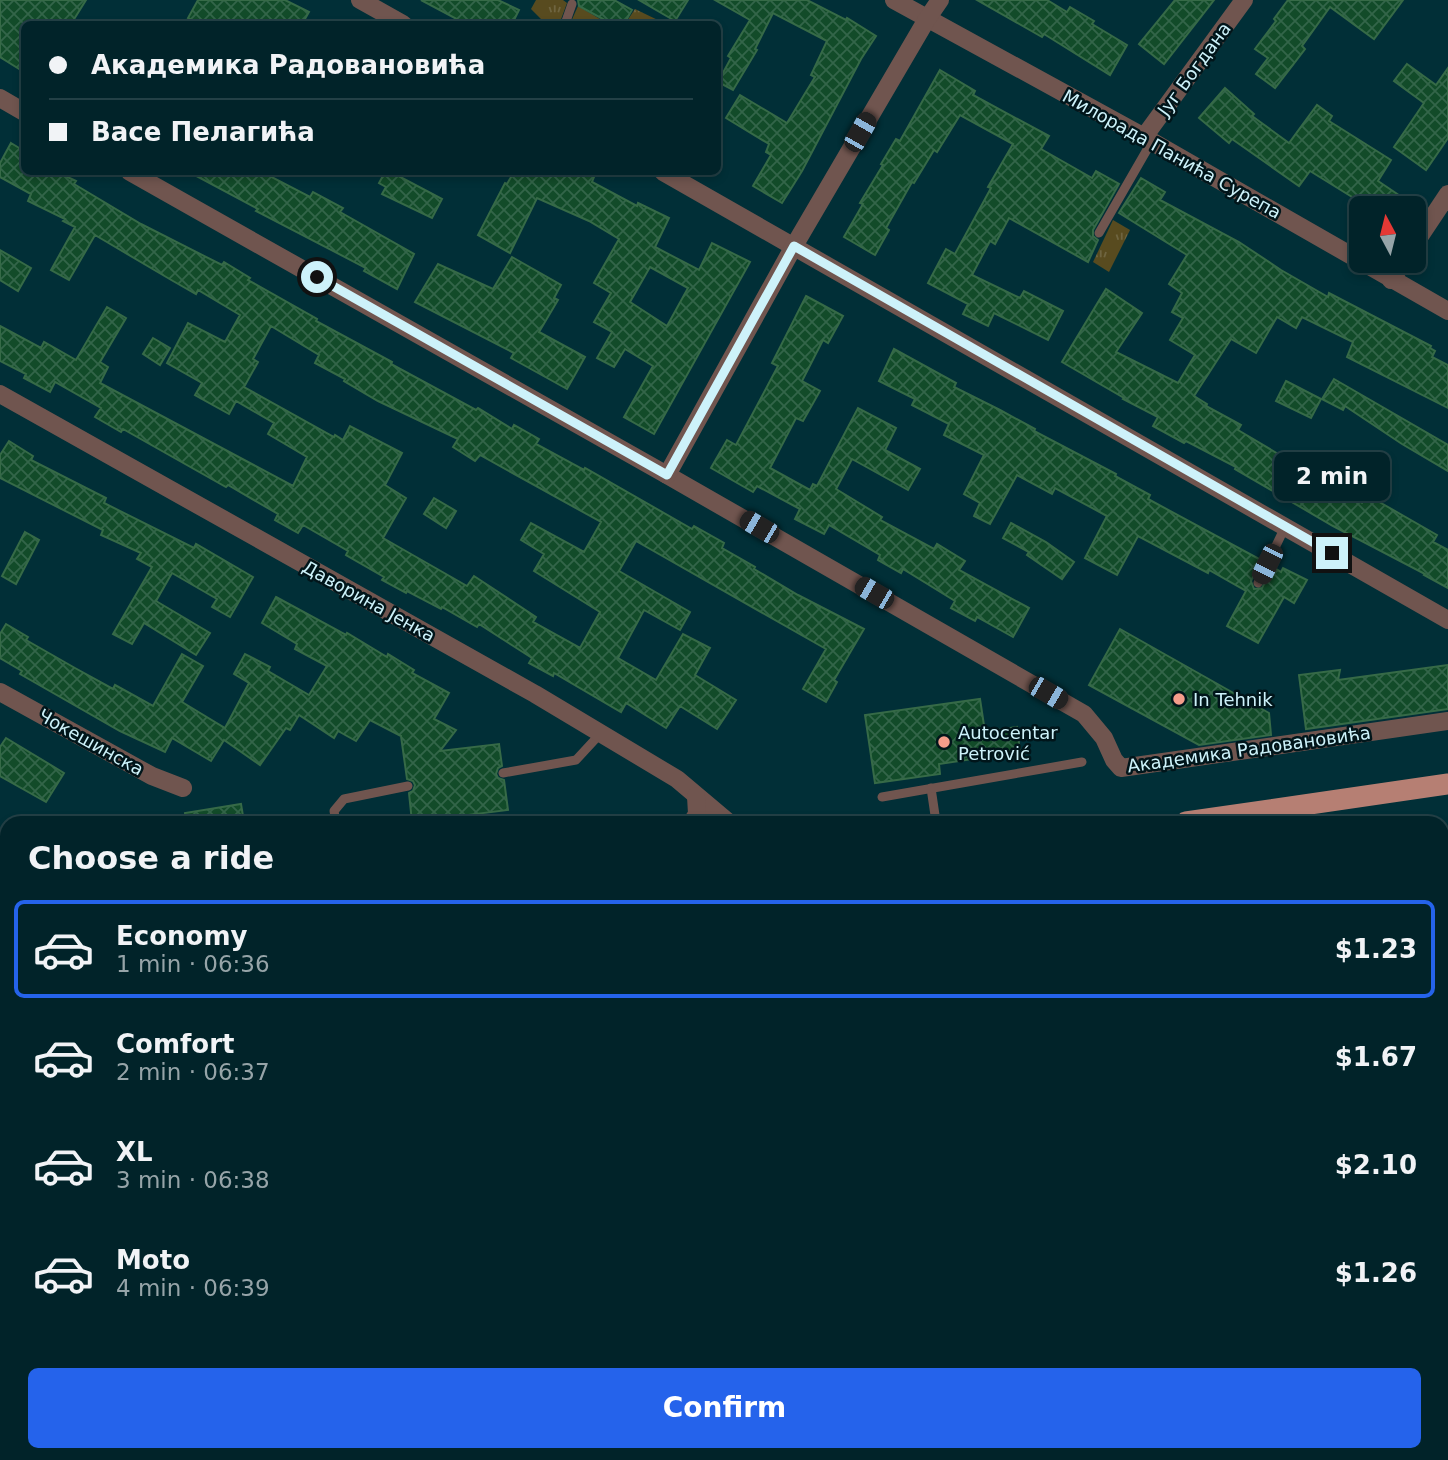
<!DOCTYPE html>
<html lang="en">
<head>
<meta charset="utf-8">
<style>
  body { margin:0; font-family:"DejaVu Sans",sans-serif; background:#0b2b31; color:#f1f3f6; height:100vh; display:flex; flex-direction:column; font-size:26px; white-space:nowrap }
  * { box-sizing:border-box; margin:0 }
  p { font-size:23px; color:#96a4a8 }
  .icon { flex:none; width:38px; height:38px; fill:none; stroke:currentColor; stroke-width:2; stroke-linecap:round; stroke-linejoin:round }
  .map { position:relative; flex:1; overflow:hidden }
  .panel { position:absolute; left:0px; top:816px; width:1449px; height:646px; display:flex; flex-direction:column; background:#012329; border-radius:21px 21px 0 0; box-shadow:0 4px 10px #0003,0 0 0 2px #234046 }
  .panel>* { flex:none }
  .top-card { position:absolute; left:21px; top:21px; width:700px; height:154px; border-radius:10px; box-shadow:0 4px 10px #0003,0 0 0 2px #234046; display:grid; align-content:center; height:154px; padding:0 28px; background:#012329 }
  .needle { width:46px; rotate:353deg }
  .fabs { position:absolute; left:1349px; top:196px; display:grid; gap:14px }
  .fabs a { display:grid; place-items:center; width:77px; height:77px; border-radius:10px; background:#012329; box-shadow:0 4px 10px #0003,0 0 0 2px #234046; font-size:35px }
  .end { position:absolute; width:32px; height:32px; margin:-16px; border:9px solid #cdf2fa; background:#111; box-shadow:0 0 0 4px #111 }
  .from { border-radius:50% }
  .bubble { position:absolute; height:49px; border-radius:10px; background:#012329; box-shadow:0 4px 10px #0003,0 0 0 2px #234046; font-size:23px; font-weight:700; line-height:49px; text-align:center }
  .car { position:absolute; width:21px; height:42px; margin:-21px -10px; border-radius:9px; box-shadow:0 0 5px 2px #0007; background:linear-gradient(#222 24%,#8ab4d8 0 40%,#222 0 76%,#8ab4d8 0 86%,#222 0) }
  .top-card b { display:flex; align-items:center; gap:24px; height:66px; font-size:26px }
  .top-card b+b { border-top:2px solid #234046 }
  .top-card i { width:18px; height:18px; background:#f1f3f6 }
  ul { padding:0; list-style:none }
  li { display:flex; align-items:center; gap:21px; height:98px; margin:0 14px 10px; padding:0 14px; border:4px solid transparent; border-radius:10px }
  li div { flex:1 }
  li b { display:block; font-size:26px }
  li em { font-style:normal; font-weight:700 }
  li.on { border-color:#2563eb }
  li>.icon { width:63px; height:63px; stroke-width:1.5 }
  h2 { padding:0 28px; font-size:32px; line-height:84px }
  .action { display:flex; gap:14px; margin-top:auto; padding:14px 28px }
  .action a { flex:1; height:80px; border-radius:10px; background:#2563eb; color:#fff; font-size:28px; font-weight:700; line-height:80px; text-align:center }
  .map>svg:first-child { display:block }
</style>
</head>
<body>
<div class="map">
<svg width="1448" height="1460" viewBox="0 0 1448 1460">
  <defs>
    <pattern id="grass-tufts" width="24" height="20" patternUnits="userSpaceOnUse" patternTransform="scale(1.75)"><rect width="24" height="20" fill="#584b1f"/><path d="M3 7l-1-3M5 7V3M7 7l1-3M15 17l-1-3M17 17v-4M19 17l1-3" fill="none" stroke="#6f6540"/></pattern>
    <pattern id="building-cross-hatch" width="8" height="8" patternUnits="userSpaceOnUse" patternTransform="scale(1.75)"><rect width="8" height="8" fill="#124b29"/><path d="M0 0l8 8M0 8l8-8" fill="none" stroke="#336549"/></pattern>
  </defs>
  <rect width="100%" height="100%" fill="#012f37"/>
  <g fill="url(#grass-tufts)">
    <polygon points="536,0 563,0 567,3 560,22 552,20 546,24 531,9"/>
    <polygon points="578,6 605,22 604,24 570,24"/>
    <polygon points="635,9 666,24 625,24"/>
    <polygon points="1113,220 1130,230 1109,272 1093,262"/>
  </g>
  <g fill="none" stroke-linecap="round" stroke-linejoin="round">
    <g stroke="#515d91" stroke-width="23">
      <polyline points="1442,935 1448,934"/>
      <polyline points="0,1143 7,1143"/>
      <polyline points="430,1460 433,1454"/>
    </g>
  </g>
  <g fill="url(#building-cross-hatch)" stroke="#366a47" stroke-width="2" fill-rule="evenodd">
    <polygon points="0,0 86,0 71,24 24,24 24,72 0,57"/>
    <polygon points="198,0 285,0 309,12 302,24 199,24 188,18"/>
    <polygon points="421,0 498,0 519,10 512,24 466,24"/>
    <polygon points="578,0 614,0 632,10 624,24 612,24 579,6"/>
    <polygon points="639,0 688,0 675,21"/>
    <polygon points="715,0 807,0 846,20 847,18 876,36 861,59 802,171 782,203 753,186 771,155 766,152 769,144 726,118 740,95 787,123 815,77 811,75 827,41 773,13 755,49 757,50 733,90 718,82 731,58 728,56 750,20"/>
    <polygon points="977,0 1047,0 1067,12 1070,7 1094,21 1092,24 1127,45 1110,75 1044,34 1042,37"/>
    <polygon points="1175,0 1214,0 1164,64 1139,44"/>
    <polygon points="1288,0 1403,0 1374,39 1330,7 1302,46 1305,49 1275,88 1256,74 1268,58 1255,49 1276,21 1274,19"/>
    <polygon points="1407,64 1436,85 1448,68 1448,138 1426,170 1394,147 1424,103 1394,81"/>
    <polygon points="940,70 975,91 973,95 1049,136 1041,149 1092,178 1096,171 1119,184 1093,230 1093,236 1098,240 1088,262 1009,218 995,244 990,241 972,275 1020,298 1024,291 1063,311 1048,340 994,313 988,326 963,314 968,304 928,283 946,249 955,254 991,188 988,187 1013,144 960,115 937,152 934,150 914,183 912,182 886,228 889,230 875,255 844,237 863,204 860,203 883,165 881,164 896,139 900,141"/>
    <polygon points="1225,88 1254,114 1252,116 1289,143 1317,105 1332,116 1329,121 1391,160 1378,181 1418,208 1370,208 1310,171 1299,186 1232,139 1229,143 1199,118"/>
    <path d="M 11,143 L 24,151 L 24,172 L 57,172 L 76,181 L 74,184 L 141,224 L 222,265 L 224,262 L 250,278 L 248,280 L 317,319 L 316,321 L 392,362 L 391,364 L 476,410 L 478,408 L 512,429 L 514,425 L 539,439 L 536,444 L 584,470 L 585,468 L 692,529 L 694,526 L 724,543 L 722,548 L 755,567 L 754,569 L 798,595 L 864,629 L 834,680 L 837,682 L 826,702 L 803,689 L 826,649 L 636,541 L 619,571 L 690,612 L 680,630 L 644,610 L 618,658 L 656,680 L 683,634 L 710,648 L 695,675 L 736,700 L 717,729 L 680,706 L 666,728 L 626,703 L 621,712 L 554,673 L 553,676 L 529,663 L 532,658 L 479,624 L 477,627 L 442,607 L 441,609 L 407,591 L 406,593 L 382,580 L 384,577 L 346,555 L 348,551 L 303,525 L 298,533 L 275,520 L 278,514 L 228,485 L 226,487 L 123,429 L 121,432 L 95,417 L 101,408 L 55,382 L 50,392 L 24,378 L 26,374 L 0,361 L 0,326 L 41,348 L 44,342 L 76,360 L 107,307 L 126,318 L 100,362 L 108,367 L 100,383 L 293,486 L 307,457 L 268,434 L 274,423 L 236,401 L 229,414 L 195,395 L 202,383 L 167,363 L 188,323 L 225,342 L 240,315 L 198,290 L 196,294 L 173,281 L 95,235 L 69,280 L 51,270 L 75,227 L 63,221 L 65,219 L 28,201 L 31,194 L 0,177 L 0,163 ZM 271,326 L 319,355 L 315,363 L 345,379 L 344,381 L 378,401 L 458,439 L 453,447 L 475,461 L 480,455 L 601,522 L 584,552 L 531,523 L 521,540 L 544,554 L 534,571 L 600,612 L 580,648 L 533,622 L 536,617 L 474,576 L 467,586 L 383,538 L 406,498 L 385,485 L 402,453 L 350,426 L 343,440 L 335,435 L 334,437 L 244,387 L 258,362 L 253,359 Z"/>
    <polygon points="189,172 262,172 310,197 313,192 343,208 340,212 414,254 397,289 364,271 366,268 256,211 258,209"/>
    <polygon points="385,172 391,172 442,199 432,218 382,194 386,187 379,183"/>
    <path d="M 514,172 L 596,172 L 592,182 L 637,206 L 638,203 L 669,218 L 655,247 L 699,270 L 712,243 L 750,262 L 654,434 L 624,417 L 653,366 L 625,349 L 614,367 L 597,358 L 612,332 L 594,322 L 611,293 L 594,283 L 619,239 L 589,221 L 537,198 L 510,253 L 478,235 L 505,183 L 507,184 ZM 650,267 L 688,288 L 667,326 L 630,302 Z"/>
    <polygon points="1141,178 1165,192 1160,200 1239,242 1281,270 1328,297 1329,293 1431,346 1430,348 1435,351 1432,357 1448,365 1448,408 1347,357 1353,342 1302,317 1296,328 1277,317 1256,353 1231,339 1194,396 1207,404 1206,406 1241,425 1238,430 1285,458 1288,452 1321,470 1317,476 1362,503 1367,495 1437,535 1433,542 1448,550 1448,588 1424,575 1425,574 1333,526 1235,469 1236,467 1186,441 1184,443 1153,426 1158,417 1123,399 1124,398 1062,362 1106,289 1142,313 1116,352 1178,383 1195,355 1170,340 1183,318 1172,312 1182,293 1169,284 1187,255 1119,213"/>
    <polygon points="0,250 31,268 18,291 0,280"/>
    <polygon points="512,257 561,285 554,298 558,300 539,332 585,357 567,389 511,358 514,353 415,302 438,264 493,289"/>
    <polygon points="806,296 843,316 828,343 823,340 802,381 820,391 803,421 796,418 770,468 810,490 813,484 817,486 858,408 896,428 885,450 920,469 908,490 852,459 836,489 882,517 880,520 934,549 937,544 965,561 959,570 1029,608 1013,637 977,617 975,621 951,608 955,601 903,569 901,573 878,560 880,555 829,525 824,534 795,519 800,509 757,486 753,492 711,468 727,440 736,445 778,366 772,363"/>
    <polygon points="153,338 170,348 160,365 143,354"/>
    <polygon points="894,349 956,383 954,387 1000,410 1035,429 1034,431 1116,474 1115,476 1150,495 1148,499 1261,560 1251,581 1254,589 1262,588 1273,567 1281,572 1283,568 1307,580 1294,603 1284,597 1258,643 1227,626 1246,591 1209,570 1208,573 1138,536 1117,575 1085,558 1107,516 1055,488 1052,494 1017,475 990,524 974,516 980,503 964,494 984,455 944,435 949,424 912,405 915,399 879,381"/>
    <polygon points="1334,379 1448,445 1448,471 1402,444 1345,406 1343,410 1322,399"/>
    <polygon points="1286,381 1321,399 1311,418 1276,401"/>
    <polygon points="9,441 33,456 31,460 106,498 104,503 194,548 196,544 253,577 230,617 212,607 217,599 172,573 156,601 210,633 196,655 144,623 132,644 113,634 152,567 137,559 141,553 101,535 103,530 0,478 0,455"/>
    <polygon points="434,498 456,511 446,528 424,514"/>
    <polygon points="1011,523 1046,542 1074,562 1062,579 1027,555 1029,552 1003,538"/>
    <polygon points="25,532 39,540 16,584 2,576"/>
    <polygon points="276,597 346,635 347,633 387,657 388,654 414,670 412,673 449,693 434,719 456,730 440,751 499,744 502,766 498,768 496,774 498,778 504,780 508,810 412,822 409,793 413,791 415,785 413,781 407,779 401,736 370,720 356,741 338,731 334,738 299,715 290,730 286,728 260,765 224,740 211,761 172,738 165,752 120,731 20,674 22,671 0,658 0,634 6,624 28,637 26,640 75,668 113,689 115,685 153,706 182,654 203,666 182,702 225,728 249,683 234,674 245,654 270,667 268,671 309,695 327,666 295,649 297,644 262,623"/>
    <polygon points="1120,629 1269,713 1271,735 1199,745 1089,685"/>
    <polygon points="1448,665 1448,709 1306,729 1299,675 1340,670 1338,680"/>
    <polygon points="980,699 985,732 1017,727 1020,752 939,764 940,774 875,783 865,715"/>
    <polygon points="6,738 64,773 46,802 0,776 0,747"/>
    <polygon points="241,804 244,822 186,822 185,813"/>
  </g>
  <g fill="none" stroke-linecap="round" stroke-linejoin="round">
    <g stroke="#70554f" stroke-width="9">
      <polyline points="565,24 572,4"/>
      <polyline points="1099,233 1152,141"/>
      <polyline points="1258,583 1285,527"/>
      <polyline points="503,773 576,760 601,733"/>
      <polyline points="931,788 936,822"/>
      <polyline points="882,797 1082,762"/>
      <polyline points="336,822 334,811 344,799 408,786"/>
      <polyline points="0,1264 7,1263"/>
    </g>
    <g stroke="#70554f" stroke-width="18">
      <polyline points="360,0 403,24"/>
      <polyline points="894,0 1144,137 1448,311"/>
      <polyline points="0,98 24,112"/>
      <polyline points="1144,137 1244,0"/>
      <polyline points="130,172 667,475 1084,714 1104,738 1114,760 1121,768 1448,721"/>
      <polyline points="663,172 1448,620"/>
      <polyline points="1414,245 1448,194"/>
      <polyline points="1391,280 1404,261"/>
      <polyline points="0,394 535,694 677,779 728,822"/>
      <polyline points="667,475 794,246 927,19 940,0"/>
      <polyline points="0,692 152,776 183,788"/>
      <polyline points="692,822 697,814 696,796"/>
      <polyline points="0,934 7,933"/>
    </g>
    <g stroke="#b67f73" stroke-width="21">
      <polyline points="1186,822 1448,784"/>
      <polyline points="0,981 7,980"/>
    </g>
  </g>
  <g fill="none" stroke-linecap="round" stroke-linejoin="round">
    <polyline stroke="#cdf2fa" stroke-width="9" points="317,277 667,475 794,246 1332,553"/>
  </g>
  <g fill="#f49d8b" stroke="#00151a" stroke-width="2.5">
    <circle cx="1179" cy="699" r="7"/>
    <circle cx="944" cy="742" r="7"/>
  </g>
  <g text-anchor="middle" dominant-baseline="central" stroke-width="5" stroke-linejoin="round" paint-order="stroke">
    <g font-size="18" fill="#cdf2fa" stroke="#00151a">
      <text transform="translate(1194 69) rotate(-54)">Југ Богдана</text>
      <text transform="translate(1172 154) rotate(29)">Милорада Панића Сурепа</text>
      <text transform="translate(369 601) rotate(29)">Даворина Јенка</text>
      <text transform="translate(91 742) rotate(29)">Чокешинска</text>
      <text transform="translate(1249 749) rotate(-8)">Академика Радовановића</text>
    </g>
    <g font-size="18" fill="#cdf2fa" stroke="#00151a" text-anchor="start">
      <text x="1193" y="699">In Tehnik</text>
      <text x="958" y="732">Autocentar<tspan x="958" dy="21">Petrović</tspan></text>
    </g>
  </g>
</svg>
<div class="fabs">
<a><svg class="needle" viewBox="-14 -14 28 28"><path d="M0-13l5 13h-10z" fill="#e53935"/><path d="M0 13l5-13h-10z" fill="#96a4a8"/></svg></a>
</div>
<i class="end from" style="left:317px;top:277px"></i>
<i class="end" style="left:1332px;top:553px"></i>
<div class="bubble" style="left:1274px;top:452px;width:116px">2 min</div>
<i class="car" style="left:860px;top:132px;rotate:30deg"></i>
<i class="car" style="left:759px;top:527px;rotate:300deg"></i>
<i class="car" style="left:1267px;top:564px;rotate:206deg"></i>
<i class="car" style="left:874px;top:593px;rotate:300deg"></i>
<i class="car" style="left:1048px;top:693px;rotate:120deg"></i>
<div class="top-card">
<b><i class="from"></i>Академика Радовановића</b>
<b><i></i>Васе Пелагића</b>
</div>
<section class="panel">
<h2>Choose a ride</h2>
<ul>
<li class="on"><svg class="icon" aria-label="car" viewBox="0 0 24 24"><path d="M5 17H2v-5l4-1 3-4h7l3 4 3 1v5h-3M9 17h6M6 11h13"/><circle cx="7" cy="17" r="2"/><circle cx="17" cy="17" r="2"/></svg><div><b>Economy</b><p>1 min · 06:36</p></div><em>$1.23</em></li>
<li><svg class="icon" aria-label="car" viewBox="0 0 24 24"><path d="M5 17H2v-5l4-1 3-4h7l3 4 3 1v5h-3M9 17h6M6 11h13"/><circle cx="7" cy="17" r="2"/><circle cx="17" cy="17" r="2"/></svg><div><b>Comfort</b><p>2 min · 06:37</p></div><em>$1.67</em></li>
<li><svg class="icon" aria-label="car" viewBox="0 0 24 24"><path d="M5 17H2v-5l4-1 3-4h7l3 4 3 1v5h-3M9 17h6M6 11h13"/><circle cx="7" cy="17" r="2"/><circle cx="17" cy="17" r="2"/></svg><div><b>XL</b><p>3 min · 06:38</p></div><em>$2.10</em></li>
<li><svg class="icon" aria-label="car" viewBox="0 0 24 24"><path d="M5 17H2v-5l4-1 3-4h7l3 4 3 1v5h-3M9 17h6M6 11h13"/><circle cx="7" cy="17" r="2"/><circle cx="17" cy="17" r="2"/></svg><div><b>Moto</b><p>4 min · 06:39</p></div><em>$1.26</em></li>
</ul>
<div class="action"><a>Confirm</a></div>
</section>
</div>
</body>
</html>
